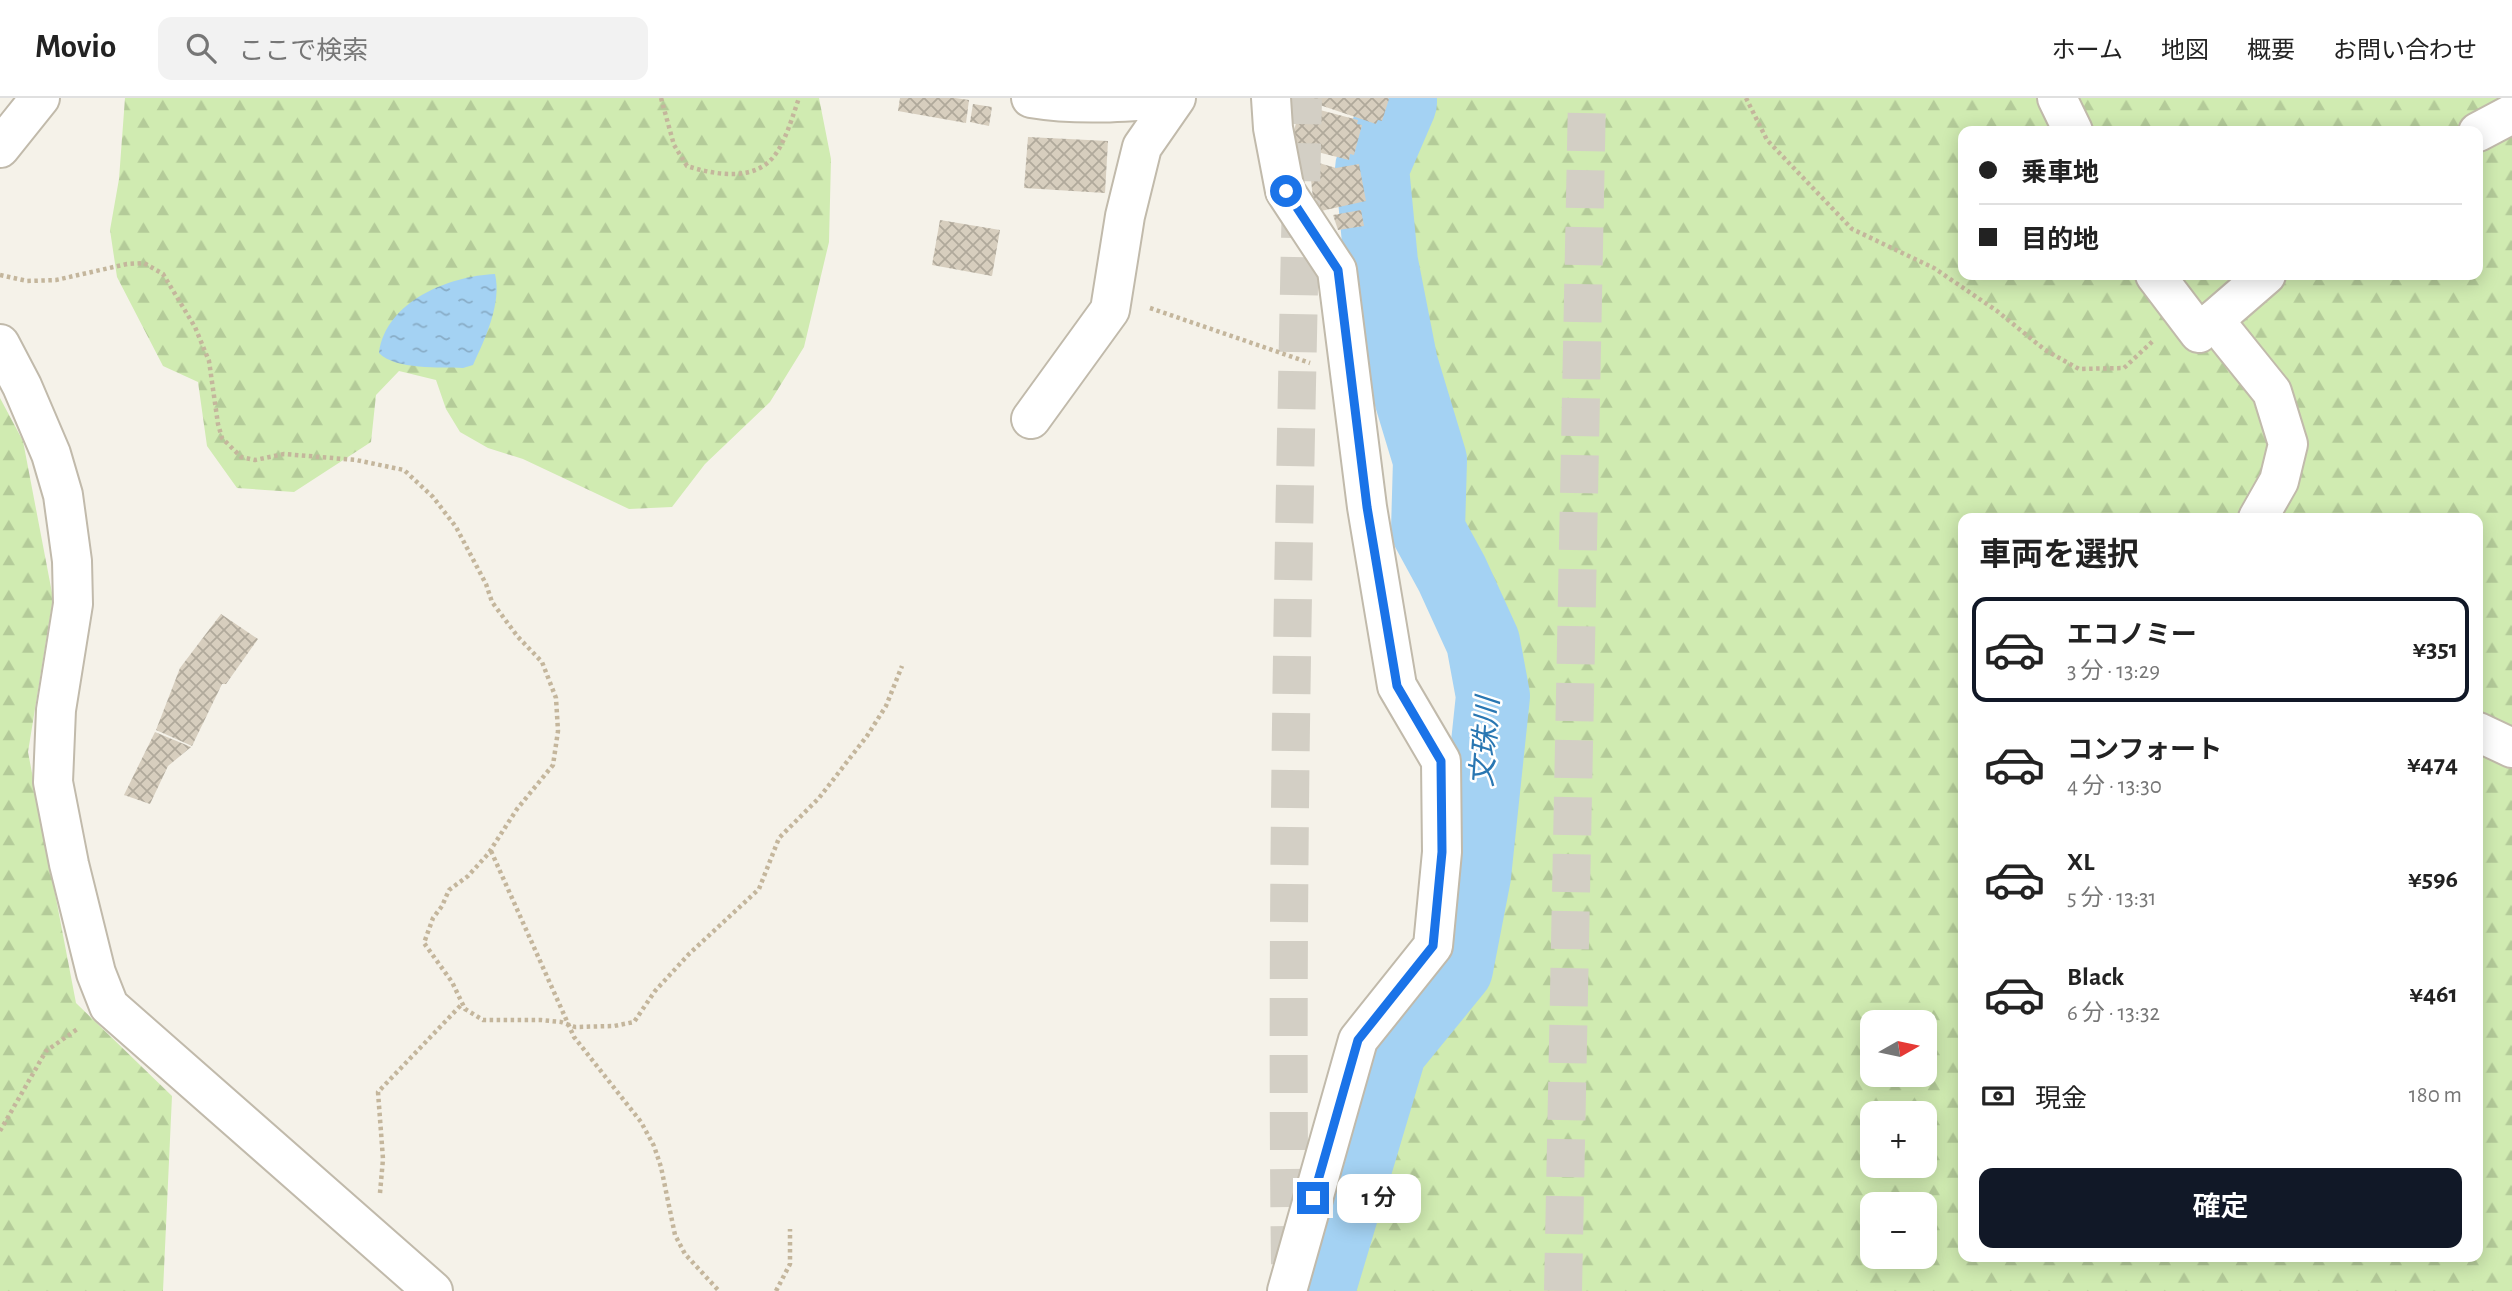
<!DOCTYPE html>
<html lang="ja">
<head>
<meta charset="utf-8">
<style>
  body { margin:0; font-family:"Alegreya Sans","Noto Sans JP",sans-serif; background:#f2f2f2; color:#222; height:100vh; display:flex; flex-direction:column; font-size:26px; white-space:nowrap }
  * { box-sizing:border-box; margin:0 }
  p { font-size:23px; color:#767676 }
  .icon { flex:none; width:38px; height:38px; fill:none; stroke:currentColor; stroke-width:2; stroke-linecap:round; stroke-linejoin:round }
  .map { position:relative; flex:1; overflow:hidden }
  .sheet { position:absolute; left:1958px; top:415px; width:525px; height:749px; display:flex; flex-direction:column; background:#fff; border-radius:14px; box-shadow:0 4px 18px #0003 }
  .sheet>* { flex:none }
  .banner { position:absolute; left:1958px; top:28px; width:525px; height:154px; border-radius:14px; box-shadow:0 4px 18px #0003; display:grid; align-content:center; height:154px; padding:0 21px; background:#fff }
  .needle { width:46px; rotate:81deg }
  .buttons { position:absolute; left:1860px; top:912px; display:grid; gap:14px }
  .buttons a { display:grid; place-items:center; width:77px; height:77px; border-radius:14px; background:#fff; box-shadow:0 4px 18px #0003; font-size:35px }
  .end { position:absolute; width:32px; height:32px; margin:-16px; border:9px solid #1a73e8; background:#fff; box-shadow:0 0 0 4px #fff }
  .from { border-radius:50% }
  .bubble { position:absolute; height:49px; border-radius:14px; background:#fff; box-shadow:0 4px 18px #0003; font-size:23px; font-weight:600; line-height:49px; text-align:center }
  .banner b { display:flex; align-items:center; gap:24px; height:66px; font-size:26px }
  .banner b+b { border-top:2px solid #e0e0e0 }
  .banner i { width:18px; height:18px; background:#222 }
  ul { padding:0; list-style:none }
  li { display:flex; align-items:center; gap:21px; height:105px; margin:0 14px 10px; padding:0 7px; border:4px solid transparent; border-radius:14px }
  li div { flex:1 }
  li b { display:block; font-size:26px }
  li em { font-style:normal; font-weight:600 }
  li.active { border-color:#111827 }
  li>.icon { width:63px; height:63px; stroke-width:1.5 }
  h2 { padding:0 21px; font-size:32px; line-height:84px }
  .pay { display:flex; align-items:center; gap:18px; height:77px; padding:0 21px; font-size:26px }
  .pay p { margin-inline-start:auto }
  .action { display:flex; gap:14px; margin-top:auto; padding:14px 21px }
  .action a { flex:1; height:80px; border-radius:14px; background:#111827; color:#fff; font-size:28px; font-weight:600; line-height:80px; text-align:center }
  header { display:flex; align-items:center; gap:42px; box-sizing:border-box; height:98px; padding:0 35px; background:#fff; border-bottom:2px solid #e0e0e0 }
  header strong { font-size:33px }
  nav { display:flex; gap:38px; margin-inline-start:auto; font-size:24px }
  .search { width:490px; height:63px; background:#f2f2f2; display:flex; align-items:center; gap:18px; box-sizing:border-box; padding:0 24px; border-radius:14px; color:#767676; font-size:26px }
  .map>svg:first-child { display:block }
</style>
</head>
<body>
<header>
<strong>Movio</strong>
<div class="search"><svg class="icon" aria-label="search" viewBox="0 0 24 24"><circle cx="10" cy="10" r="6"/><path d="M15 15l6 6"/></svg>ここで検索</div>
<nav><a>ホーム</a><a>地図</a><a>概要</a><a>お問い合わせ</a></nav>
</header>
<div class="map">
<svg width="2512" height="1193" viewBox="0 0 2512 1193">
  <defs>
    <pattern id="forest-firs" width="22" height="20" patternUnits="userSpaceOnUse" patternTransform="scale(1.75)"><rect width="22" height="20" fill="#d0ebb1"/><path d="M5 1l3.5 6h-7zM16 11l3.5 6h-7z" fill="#b4cb99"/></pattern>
    <pattern id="water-ripples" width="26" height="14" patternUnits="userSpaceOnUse" patternTransform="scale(1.75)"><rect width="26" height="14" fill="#a4d2f3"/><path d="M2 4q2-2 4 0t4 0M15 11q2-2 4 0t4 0" fill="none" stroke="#88acc6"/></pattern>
    <pattern id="building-cross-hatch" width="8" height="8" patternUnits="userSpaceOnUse" patternTransform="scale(1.75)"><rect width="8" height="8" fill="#d7cebe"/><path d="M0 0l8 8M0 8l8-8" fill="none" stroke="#b0a99b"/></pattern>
  </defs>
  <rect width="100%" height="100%" fill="#f5f2e9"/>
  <g fill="url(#forest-firs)" fill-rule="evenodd">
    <polygon points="125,0 819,0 831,61 829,144 804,249 770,304 705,366 672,409 629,411 523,361 488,350 460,334 446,311 436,282 399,273 376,297 371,344 294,394 237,390 207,348 198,284 163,268 117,179 110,132 119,81"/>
    <path d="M 1404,0 L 2512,0 L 2512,1193 L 1342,1193 L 1362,1114 L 1413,959 L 1474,874 L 1492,702 L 1509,603 L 1497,537 L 1437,430 L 1445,368 L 1396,204 L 1384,132 L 1383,69 L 1405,23 ZM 1964,33 L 2478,33 L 2478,177 L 1964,177 ZM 1964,420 L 2478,420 L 2478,1158 L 1964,1158 ZM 1872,924 L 1925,924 L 1925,976 L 1872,976 ZM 1872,1015 L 1925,1015 L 1925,1068 L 1872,1068 ZM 1872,1106 L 1925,1106 L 1925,1158 L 1872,1158 Z"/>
    <polygon points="0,300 23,343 53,500 28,654 76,905 172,998 163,1193 0,1193"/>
  </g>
  <path fill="url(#water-ripples)" d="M 495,176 C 502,205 485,241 473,267 L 463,270 C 441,269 395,272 379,255 C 386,203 449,178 495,176 Z"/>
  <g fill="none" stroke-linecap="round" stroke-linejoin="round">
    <polyline stroke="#a4d2f3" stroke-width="74" points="1318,1193 1390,952 1456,871 1474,778 1493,598 1483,544 1452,476 1428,432 1430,362 1401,266 1381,164 1372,70 1400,5 1400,0"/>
  </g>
  <g fill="url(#building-cross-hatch)">
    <polygon points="900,0 955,0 969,2 966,25 898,13"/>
    <polygon points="1299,0 1388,0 1389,1 1382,23 1378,22 1376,26"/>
    <polygon points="973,6 992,9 989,28 970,24"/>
    <polygon points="1301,7 1358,22 1357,26 1362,27 1354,57 1350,56 1349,62 1290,47"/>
    <polygon points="1028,39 1108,43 1105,95 1024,90"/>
    <polygon points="1309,62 1336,70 1359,66 1366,103 1321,113 1316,101 1313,101"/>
    <polygon points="1361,112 1364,128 1338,132 1333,117"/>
    <polygon points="940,122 1000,132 992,178 932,167"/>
    <polygon points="221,516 258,541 226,586 222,586 192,648 156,632 180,570"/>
    <polygon points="155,634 191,649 168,668 150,706 124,697"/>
  </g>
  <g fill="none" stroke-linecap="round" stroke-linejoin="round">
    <g stroke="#d3cfc5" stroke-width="38" stroke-dasharray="38 19" stroke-linecap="butt">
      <path d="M 1290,1166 C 1285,777 1295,389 1303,0"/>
      <polyline points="1563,1193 1587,0"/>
    </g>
    <defs>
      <g id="minor">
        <path d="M 1031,0 C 1079,8 1127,4 1175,0"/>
        <polyline points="1271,0 1273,30 1285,93 1337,172 1367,409 1397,588 1441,663 1442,754 1433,848 1358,942 1287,1193"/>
        <polyline points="2057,0 2073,33"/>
        <polyline points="2478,34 2512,16"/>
        <polyline points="0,50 40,0"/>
        <polyline points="2155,177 2199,235 2266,177"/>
        <polyline points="2214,222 2272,294 2288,346 2279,383 2258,420"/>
        <polyline points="0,246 22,288 51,356 63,397 72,463 73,506 56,612 53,684 69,766 96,875 109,908 433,1193"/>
        <polyline points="1031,321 1110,212 1125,118 1142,49 1176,0"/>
        <polyline points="2478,634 2512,650"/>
      </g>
    </defs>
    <use href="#minor" stroke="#c1baab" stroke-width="42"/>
    <g stroke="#c4b69c" stroke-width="4.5" stroke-dasharray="3.5 3.5" stroke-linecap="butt">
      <path d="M 661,0 L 674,47 L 687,68 C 715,77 755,84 775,57 C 786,42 793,17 799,0"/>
      <polyline points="1746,0 1767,42 1852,131 1934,170 1997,213 2045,252 2079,271 2124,270 2154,242"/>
      <polyline points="0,177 27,183 56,182 127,166 144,165 163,176 195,229 209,263 218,326 222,340 241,359 255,362 284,356 356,362 404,372 433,399 456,429 486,486 492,504 518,539 542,564 556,600 558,633 553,667 517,711 488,756 468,778 449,792 442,808 433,820 424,845 452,884 465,911 483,922 541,922 561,924 575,929 614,928 634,924 655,893 689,856 759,791 779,740 819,700 867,638 886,608 902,568"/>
      <polyline points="1150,210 1310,265"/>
      <polyline points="491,753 574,939 641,1024 654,1048 661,1069 675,1137 685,1156 719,1193"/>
      <polyline points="0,1033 46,953 79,930"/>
      <polyline points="380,1095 383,1061 378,994 462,906"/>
      <polyline points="776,1193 790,1166 790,1131"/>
    </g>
    <use href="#minor" stroke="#fff" stroke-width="38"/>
  </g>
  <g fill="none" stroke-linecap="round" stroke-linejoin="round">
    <polyline stroke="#1a73e8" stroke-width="9" points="1286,93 1338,172 1367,409 1397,588 1441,663 1442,754 1433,848 1358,942 1313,1100"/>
  </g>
  <g text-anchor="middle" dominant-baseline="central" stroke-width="5" stroke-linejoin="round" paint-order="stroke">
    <g font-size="30" font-style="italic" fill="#2a77b2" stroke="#fff">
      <text transform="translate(1486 644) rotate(-86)">文珠川</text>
    </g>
  </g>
</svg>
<div class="buttons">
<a><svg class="needle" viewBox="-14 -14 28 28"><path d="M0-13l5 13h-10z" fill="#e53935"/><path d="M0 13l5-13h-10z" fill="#767676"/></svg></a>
<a>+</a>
<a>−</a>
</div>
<i class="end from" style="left:1286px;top:93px"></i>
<i class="end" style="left:1313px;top:1100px"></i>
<div class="bubble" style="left:1337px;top:1076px;width:84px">1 分</div>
<div class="banner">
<b><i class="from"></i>乗車地</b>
<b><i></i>目的地</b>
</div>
<section class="sheet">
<h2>車両を選択</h2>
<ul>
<li class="active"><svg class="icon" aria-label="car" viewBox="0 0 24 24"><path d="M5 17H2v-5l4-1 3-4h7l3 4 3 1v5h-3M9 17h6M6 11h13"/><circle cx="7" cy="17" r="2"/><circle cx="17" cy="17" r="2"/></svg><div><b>エコノミー</b><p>3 分 · 13:29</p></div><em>¥351</em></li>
<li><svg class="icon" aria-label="car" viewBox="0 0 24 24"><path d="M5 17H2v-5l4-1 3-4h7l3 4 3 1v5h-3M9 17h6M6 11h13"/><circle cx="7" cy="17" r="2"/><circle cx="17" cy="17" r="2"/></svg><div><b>コンフォート</b><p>4 分 · 13:30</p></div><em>¥474</em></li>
<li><svg class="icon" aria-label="car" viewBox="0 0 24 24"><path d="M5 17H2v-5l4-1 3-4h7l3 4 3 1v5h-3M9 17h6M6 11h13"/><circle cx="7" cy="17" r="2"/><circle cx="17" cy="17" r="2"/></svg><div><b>XL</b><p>5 分 · 13:31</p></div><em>¥596</em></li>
<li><svg class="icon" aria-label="car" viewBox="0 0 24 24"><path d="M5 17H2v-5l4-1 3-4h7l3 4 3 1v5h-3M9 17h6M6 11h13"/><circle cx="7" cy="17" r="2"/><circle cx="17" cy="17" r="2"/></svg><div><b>Black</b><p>6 分 · 13:32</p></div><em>¥461</em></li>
</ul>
<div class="pay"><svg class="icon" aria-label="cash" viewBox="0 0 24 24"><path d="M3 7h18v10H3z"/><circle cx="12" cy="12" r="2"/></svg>現金<p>180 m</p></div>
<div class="action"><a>確定</a></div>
</section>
</div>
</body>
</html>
